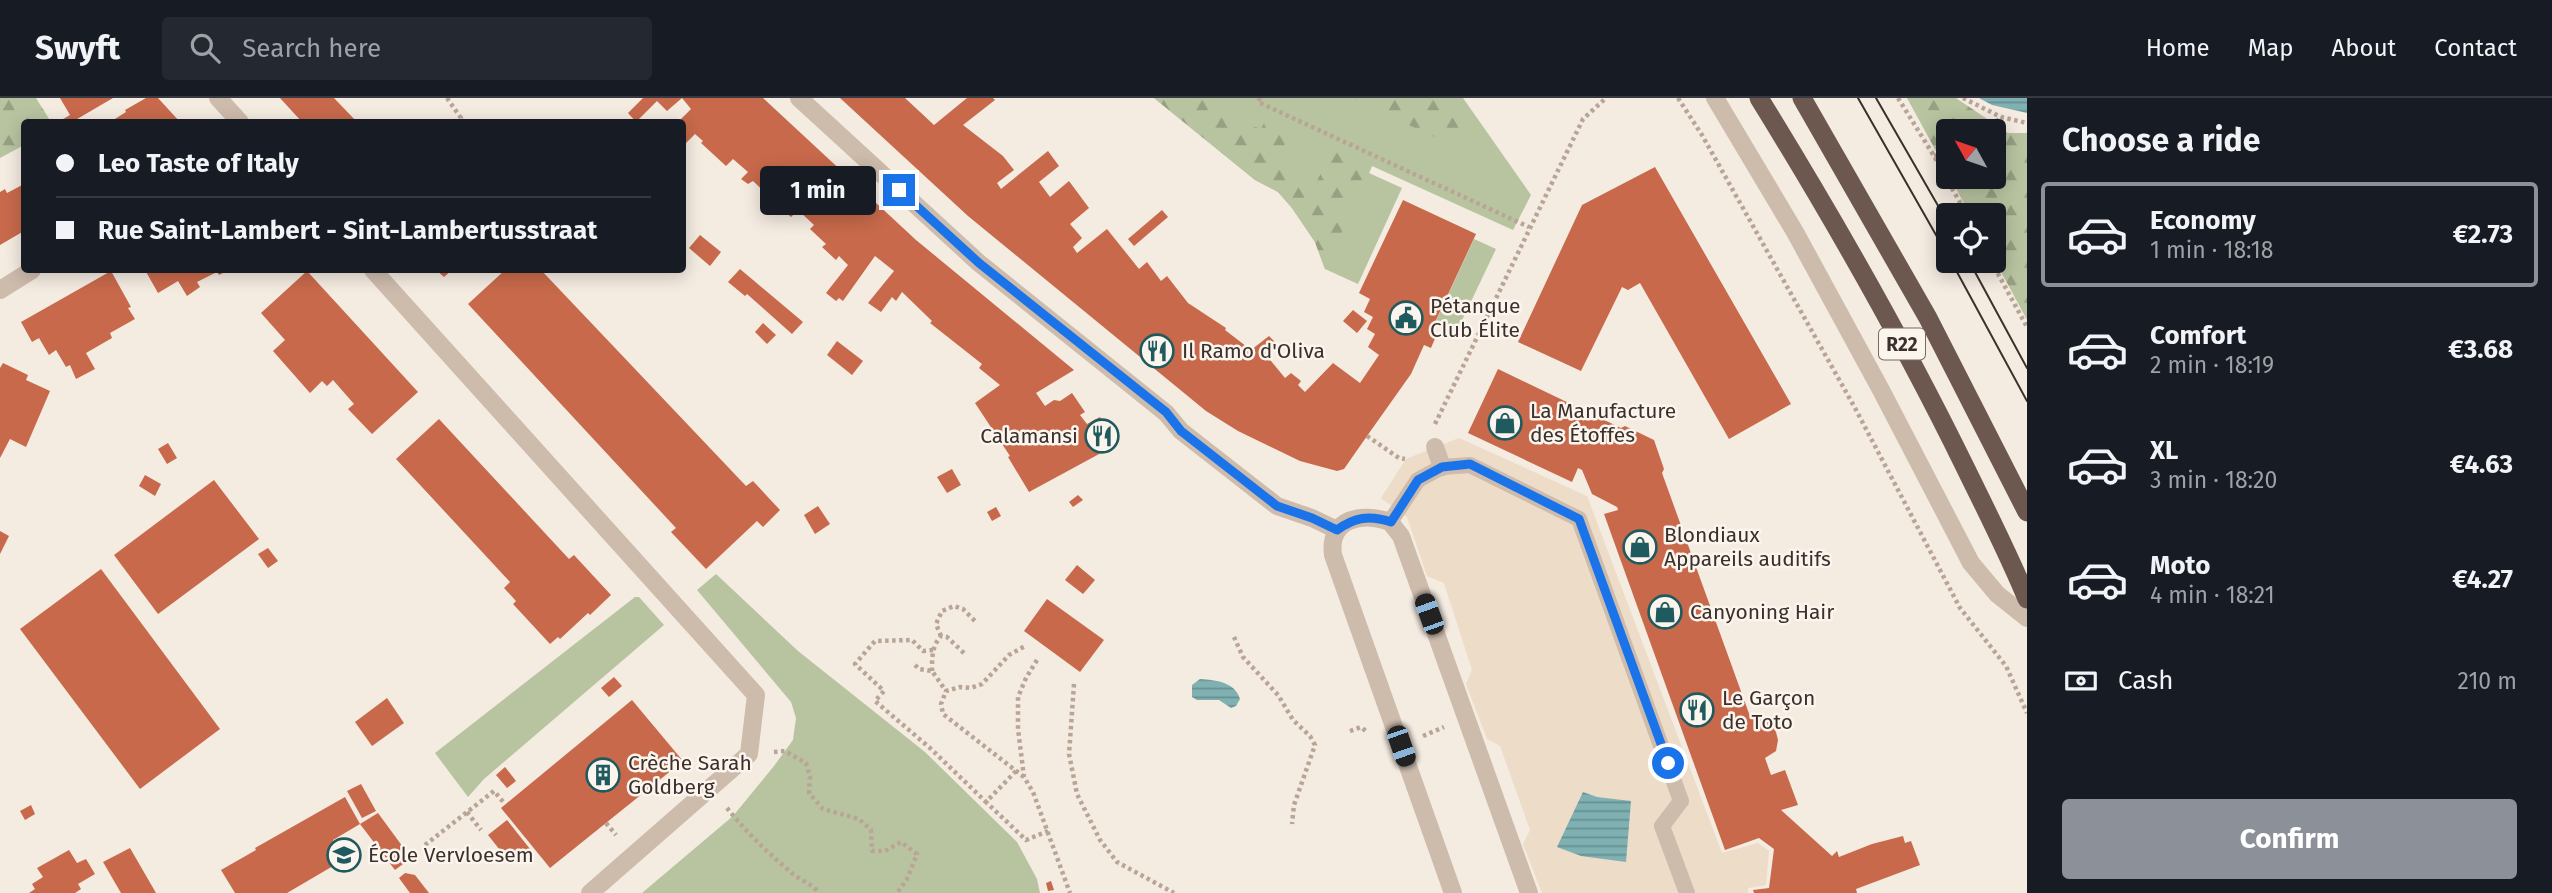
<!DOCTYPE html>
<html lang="en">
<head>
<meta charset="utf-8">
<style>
  body { margin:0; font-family:"Fira Sans",sans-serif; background:#242831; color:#f1f3f6; height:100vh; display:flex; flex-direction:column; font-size:26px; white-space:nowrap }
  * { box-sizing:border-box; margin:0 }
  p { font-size:23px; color:#9ea1a6 }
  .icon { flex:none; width:38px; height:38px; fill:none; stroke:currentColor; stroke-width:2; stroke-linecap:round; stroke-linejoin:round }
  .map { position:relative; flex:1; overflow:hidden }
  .side { display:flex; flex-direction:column; background:#171b24; width:525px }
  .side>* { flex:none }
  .top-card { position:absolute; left:21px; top:21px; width:665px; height:154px; border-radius:7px; box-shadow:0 4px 18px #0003; display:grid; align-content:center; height:154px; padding:0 35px; background:#171b24 }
  .needle { width:46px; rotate:310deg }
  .buttons { position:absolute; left:1936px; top:21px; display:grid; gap:14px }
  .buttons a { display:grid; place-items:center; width:70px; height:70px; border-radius:7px; background:#171b24; box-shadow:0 4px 18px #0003; font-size:35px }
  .end { position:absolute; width:32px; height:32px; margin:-16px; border:9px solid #1a73e8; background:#fff; box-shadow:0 0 0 4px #fff }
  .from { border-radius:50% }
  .bubble { position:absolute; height:49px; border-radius:7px; background:#171b24; box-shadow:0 4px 18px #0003; font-size:23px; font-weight:700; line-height:49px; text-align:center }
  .car { position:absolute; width:21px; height:42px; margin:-21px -10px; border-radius:9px; box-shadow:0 0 5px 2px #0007; background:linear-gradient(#222 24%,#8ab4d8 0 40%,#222 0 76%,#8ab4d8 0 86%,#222 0) }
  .top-card b { display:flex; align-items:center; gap:24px; height:66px; font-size:26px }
  .top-card b+b { border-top:2px solid #363941 }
  .top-card i { width:18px; height:18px; background:#f1f3f6 }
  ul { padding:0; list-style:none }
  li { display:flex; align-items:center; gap:21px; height:105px; margin:0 14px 10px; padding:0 21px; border:4px solid transparent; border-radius:7px }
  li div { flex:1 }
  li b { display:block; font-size:26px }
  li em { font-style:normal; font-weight:700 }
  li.selected { border-color:#8c9099 }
  li>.icon { width:63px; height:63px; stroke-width:1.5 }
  h2 { padding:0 35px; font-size:32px; line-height:84px }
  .pay { display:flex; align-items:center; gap:18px; height:77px; padding:0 35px; font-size:26px }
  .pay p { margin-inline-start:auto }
  .cta { display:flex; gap:14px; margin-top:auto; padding:14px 35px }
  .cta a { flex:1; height:80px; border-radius:7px; background:#8c9099; color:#fff; font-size:28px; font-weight:700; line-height:80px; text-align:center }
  header { display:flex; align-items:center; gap:42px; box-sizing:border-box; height:98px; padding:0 35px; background:#171b24; border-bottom:2px solid #363941 }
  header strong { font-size:33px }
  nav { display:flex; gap:38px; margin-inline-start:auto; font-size:24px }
  .search { width:490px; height:63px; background:#242831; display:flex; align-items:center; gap:18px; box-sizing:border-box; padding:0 24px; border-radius:7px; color:#9ea1a6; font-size:26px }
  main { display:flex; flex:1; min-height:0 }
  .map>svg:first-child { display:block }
</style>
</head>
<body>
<header>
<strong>Swyft</strong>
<div class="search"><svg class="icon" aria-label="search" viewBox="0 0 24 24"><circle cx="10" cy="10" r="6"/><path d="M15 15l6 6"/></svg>Search here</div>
<nav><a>Home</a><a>Map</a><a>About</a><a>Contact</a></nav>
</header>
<main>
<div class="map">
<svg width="2027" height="795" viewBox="0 0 2027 795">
  <defs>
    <pattern id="forest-firs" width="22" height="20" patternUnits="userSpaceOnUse" patternTransform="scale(1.75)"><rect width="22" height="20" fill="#b8c4a0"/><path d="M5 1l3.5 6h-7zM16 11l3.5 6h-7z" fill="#97a083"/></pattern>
    <pattern id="water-rules" width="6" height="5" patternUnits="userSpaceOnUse" patternTransform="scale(1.75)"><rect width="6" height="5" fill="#7fb0b2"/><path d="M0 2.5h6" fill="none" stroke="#699091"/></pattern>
  </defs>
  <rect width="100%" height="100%" fill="#f4ebe1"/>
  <g fill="#b8c4a0">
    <polygon points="1154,0 1463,0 1531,97 1513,132 1372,68 1369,75 1402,90 1358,186 1325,171 1315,144 1292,110 1278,94 1255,82"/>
    <polygon points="1474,141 1496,151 1455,237 1434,227"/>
    <polygon points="716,476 798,553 925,654 1017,744 1037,781 1040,795 642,795 733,718 774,668 793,642 796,620 791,604 697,492"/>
    <polygon points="635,499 639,499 664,527 484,681 468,699 435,655"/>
  </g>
  <g fill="url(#forest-firs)">
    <polygon points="0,0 36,0 51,24 24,24 24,47 0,60"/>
    <polygon points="1154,0 1219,0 1215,14 1261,31 1267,19 1292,30 1275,68 1316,85 1333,50 1372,68 1325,171 1315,144 1292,110 1278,94 1255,82"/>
    <polygon points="1350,0 1463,0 1463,52"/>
    <polygon points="1907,0 1956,0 2008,35 2027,35 2027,222 1993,159 1993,117 1970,117 1950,79 1993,79 1993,33 1948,33 1948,75"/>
  </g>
  <polygon fill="#ecdcc8" points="1459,340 1587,398 1722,755 1758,745 1769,753 1766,787 1748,790 1748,795 1542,795 1523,746 1530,732 1500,648 1487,641 1466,586 1472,572 1444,485 1427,478 1407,419 1381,400 1406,361"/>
  <g fill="url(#water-rules)">
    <polygon points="1979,0 2027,0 2027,15 1992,7"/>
    <path d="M 1200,581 C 1216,582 1235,584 1240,601 L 1236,608 L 1231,610 L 1219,602 L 1197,602 L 1192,599 L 1192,587 Z"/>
    <polygon points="1583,694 1597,699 1631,703 1626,764 1581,758 1557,749"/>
  </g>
  <g fill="#c8694b" fill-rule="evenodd">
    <polygon points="60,0 113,0 72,24 58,24 70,17"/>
    <polygon points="146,0 158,0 180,24 110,24 126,14 125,12"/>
    <polygon points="280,0 334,0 357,24 302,24"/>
    <path d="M 643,0 L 763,0 L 916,142 L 1074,272 L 1036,295 L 1045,308 L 1054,302 L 1060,303 L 1072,295 L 1085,314 L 1080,317 L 1087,326 L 1100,319 L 1114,343 L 1112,349 L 1029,394 L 1008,359 L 1010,358 L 975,305 L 1000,287 L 979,270 L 982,266 L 930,225 L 932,223 L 902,194 L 896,203 L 892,199 L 881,214 L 868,205 L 894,173 L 875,158 L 843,203 L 839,200 L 836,203 L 826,195 L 848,167 L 839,158 L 836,162 L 822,149 L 826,146 L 810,131 L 814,127 L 798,112 L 791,119 L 782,111 L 778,114 L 768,104 L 772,101 L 753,83 L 748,86 L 741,81 L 748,74 L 733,61 L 726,68 L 701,45 L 703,43 L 695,36 L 682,49 L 682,24 L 678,24 L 691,11 L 682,0 L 667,13 L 657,3 L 636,24 L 628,15 ZM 800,94 L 807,101 L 801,109 L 793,101 Z"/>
    <polygon points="840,0 905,0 934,27 967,0 993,0 995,2 963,27 1003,58 1014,72 997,85 1001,91 1048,53 1059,68 1039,84 1050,99 1069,83 1089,110 1070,126 1082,140 1073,149 1077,155 1107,131 1139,171 1147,164 1161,183 1167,178 1188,205 1226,230 1225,232 1251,252 1269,238 1279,248 1267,258 1285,280 1291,275 1301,283 1298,287 1305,294 1333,265 1360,285 1379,257 1368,249 1375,236 1367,231 1373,219 1364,214 1370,201 1359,195 1403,102 1476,136 1430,235 1436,238 1431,250 1424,247 1411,276 1367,338 1344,371 1337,373 1300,363 1238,333 1206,313 968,118"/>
    <polygon points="1655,69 1791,306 1729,341 1640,185 1628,192 1622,189 1581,273 1518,244 1582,107"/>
    <polygon points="24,86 24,133 0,147 0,94 5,91 7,95"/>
    <polygon points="1162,112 1168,119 1134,148 1128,141"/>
    <polygon points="700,137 721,154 710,168 689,150"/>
    <polygon points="740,171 803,224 792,236 747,196 745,198 728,184"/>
    <polygon points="145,172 229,172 219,177 217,174 197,184 200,189 187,198 178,183 158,195"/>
    <polygon points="436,172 452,172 444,179"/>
    <polygon points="505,172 541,172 746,388 753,383 780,412 763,429 757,423 706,471 671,434 676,430 468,206"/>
    <polygon points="111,173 131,209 128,210 135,221 110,235 112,240 86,255 95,271 76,281 70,267 66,269 56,252 49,257 39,240 32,244 21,224"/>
    <polygon points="307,173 418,294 372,336 348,311 354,306 333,282 327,288 322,283 310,295 273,253 285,242 261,215"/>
    <polygon points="1353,212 1367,223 1357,235 1343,223"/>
    <polygon points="763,225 776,237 767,246 755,234"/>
    <polygon points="837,243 863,263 852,277 827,257"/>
    <polygon points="3,265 28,277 26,282 50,293 26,349 10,341 0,360 0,270"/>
    <polygon points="1498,271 1621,330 1625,328 1654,342 1664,371 1662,375 1751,621 1761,620 1769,623 1776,634 1778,642 1776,653 1765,660 1771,677 1785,672 1798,707 1781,712 1832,758 1837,753 1839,759 1872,746 1903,738 1905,745 1911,743 1920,767 1856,791 1857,795 1754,795 1753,792 1769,790 1774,751 1759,740 1725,752 1604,416 1618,412 1617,409 1592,396 1582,372 1578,370 1572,384 1468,335"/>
    <polygon points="439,321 569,461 574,457 611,497 590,517 588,515 560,541 558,539 550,546 513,506 516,503 504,490 510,484 396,361"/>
    <polygon points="168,345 177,360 167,366 158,351"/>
    <polygon points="952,371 961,387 947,395 937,379"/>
    <polygon points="145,377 161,386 155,398 139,388"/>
    <polygon points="214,382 259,441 158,516 114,457"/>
    <polygon points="1078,397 1083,402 1073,409 1069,404"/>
    <polygon points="818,408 830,426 815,436 804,417"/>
    <polygon points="996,409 1001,418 992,423 987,414"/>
    <polygon points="0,433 9,438 0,456"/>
    <polygon points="268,450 278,463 268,470 258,456"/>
    <polygon points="1077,467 1095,482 1083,496 1065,482"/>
    <polygon points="101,471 220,631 140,691 20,531"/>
    <polygon points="1047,501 1104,542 1080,574 1024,533"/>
    <polygon points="614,579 622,588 609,599 601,590"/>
    <polygon points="387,600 404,625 372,648 355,624"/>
    <polygon points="632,602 683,663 550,770 501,710"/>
    <polygon points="505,669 516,683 507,690 496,677"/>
    <polygon points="361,686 376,713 362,720 347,693"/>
    <polygon points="345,699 360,726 333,742 345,761 287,795 235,795 221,772 256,752 255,750"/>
    <polygon points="31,707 35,716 25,722 20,713"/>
    <polygon points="378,715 411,760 395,772 360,726"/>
    <polygon points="507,722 530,751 511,766 488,737"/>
    <polygon points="130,750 156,795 121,795 103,764"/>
    <polygon points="69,752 77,765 86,761 95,776 78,786 81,791 75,795 29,795 35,791 32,786 43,779 37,770"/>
    <polygon points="405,775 415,777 429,795 410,795 399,780"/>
    <polygon points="1051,783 1054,792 1048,793 1046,785"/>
  </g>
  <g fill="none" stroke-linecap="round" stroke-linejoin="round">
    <g stroke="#b9a596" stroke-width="4.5" stroke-dasharray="3.5 3.5" stroke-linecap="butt">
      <polyline points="447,0 461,20 460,24"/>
      <polyline points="1260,0 1258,4 1529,129"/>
      <polyline points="1678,0 1702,37 1855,310 1960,510 2006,568 2027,615"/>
      <polyline points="1898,0 1934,58 1967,117"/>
      <polyline points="1963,0 2001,19 2027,25"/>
      <polyline points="1986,33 2001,19"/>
      <polyline points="1934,58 1948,55"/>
      <polyline points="1991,163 2027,229"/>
      <polyline points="1435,326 1583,21 1606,0"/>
      <polyline points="1367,338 1399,360 1405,361"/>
      <polyline points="941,538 936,526 942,513 954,508 963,511 976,524"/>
      <polyline points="1234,539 1243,559 1278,597 1293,622 1310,638 1315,647 1294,707 1292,726"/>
      <polyline points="933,552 923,553 912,542 875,543 855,566 884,593 875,603 930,650 986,704"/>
      <polyline points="1037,562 1026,580 1018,599 1018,631 1024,679 1033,694 1070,795"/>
      <polyline points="915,567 919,571 932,573 946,593"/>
      <path d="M 932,573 C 932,559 932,548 941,538 L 947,539 L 965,556"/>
      <polyline points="1074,586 1069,656 1077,696 1100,742 1117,764 1174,795"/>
      <polyline points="1350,633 1361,629 1367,634"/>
      <polyline points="1423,638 1444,629"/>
      <polyline points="774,654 785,653 806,665 810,679 809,695 823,711 859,721 871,732 872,753 885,753 901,744 917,756 907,781 897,795"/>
      <polyline points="1016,673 986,704 1026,742 1048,733"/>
      <polyline points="1024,679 943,616 941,606 946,593 960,589 971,590 982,586 1009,557 1025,548"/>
      <path d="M 727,710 C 746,734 769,756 793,776 C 802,783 812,786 819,795"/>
      <polyline points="467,714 481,732"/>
      <polyline points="606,725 616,737"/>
      <polyline points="425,747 494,693 505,706"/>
    </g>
    <polyline stroke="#cdbbac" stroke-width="16" points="1390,424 1418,382 1442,369 1470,367 1579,421 1681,703 1662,728 1687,795"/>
    <polyline stroke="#cdbbac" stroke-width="18" points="1435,349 1442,369"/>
    <g stroke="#cdbbac" stroke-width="18">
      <polyline points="218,0 240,24"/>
      <polyline points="799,0 979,165 1166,315 1181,333 1277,408 1312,420 1337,432"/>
      <polyline points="1715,0 1795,134 1881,292 1971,465 1997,496 2027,520"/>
      <polyline points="373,172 756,597 749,656 590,795"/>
      <polyline points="0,192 32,172"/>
      <path d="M 1453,795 L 1333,457 C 1328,420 1362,414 1390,424 L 1401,438 L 1529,795"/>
    </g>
    <g stroke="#6c584f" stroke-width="19">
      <path d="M 1759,0 C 1833,120 1904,244 1966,371 C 1987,414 2009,457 2027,501"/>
      <polyline points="1802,0 1928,220 2027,414"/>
    </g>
    <g stroke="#3b302b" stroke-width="2">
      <polyline points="1858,0 1948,158"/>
      <polyline points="1876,0 1948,125"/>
      <polyline points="1951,163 2027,303"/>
      <polyline points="1969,163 2027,270"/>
    </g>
  </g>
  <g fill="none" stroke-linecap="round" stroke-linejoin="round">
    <path stroke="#1a73e8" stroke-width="9" d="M 899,92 L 979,165 L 1166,314 L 1181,333 L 1277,408 L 1312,420 L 1337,432 C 1355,419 1369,417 1391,424 L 1418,382 L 1442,369 L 1470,366 L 1579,421 L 1668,665"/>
  </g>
  <defs>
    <symbol id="civic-ring" viewBox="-11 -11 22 22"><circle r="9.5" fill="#fbf5ee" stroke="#1f5a5e" stroke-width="1.5"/><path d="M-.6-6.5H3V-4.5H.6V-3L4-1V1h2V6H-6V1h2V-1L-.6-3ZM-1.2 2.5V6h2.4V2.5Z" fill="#1f5a5e"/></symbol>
    <symbol id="restaurant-ring" viewBox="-11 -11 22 22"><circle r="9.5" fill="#fbf5ee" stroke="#1f5a5e" stroke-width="1.5"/><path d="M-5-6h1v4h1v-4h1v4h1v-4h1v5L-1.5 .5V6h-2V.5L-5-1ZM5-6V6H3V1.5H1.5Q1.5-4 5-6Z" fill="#1f5a5e"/></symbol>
    <symbol id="shop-ring" viewBox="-11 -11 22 22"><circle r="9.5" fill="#fbf5ee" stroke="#1f5a5e" stroke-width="1.5"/><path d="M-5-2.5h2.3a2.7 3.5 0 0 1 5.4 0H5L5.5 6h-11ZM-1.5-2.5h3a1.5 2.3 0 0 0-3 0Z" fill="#1f5a5e"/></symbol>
    <symbol id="building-ring" viewBox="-11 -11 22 22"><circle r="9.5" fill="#fbf5ee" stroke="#1f5a5e" stroke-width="1.5"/><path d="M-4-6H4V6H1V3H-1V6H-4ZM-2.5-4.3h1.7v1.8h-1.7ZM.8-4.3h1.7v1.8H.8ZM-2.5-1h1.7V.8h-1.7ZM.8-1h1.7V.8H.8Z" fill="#1f5a5e"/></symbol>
    <symbol id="school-ring" viewBox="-11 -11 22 22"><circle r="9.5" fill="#fbf5ee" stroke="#1f5a5e" stroke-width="1.5"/><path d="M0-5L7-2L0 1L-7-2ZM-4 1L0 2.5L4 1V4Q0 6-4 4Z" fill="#1f5a5e"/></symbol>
  </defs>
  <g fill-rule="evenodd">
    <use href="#civic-ring" x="1387" y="201" width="38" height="38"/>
    <use href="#restaurant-ring" x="1138" y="234" width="38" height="38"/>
    <use href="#shop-ring" x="1486" y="306" width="38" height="38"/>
    <use href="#restaurant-ring" x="1083" y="319" width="38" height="38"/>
    <use href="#shop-ring" x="1621" y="430" width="38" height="38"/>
    <use href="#shop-ring" x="1646" y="495" width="38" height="38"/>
    <use href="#restaurant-ring" x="1678" y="593" width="38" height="38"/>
    <use href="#building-ring" x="584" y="658" width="38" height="38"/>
    <use href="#school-ring" x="325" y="738" width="38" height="38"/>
  </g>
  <g text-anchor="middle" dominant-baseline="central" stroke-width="5" stroke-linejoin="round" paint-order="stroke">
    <rect fill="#fbf5ee" stroke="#756b66" stroke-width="2" x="1879" y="230.5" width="46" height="31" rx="5"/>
    <g font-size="19" font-weight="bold" fill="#3b302b">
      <text x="1902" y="246">R22</text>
    </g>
    <g font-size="21" fill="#3b302b" stroke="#fbf5ee" text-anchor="start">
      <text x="1430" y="208">Pétanque<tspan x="1430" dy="24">Club Élite</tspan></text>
      <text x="1182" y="253">Il Ramo d'Oliva</text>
      <text x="1530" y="313">La Manufacture<tspan x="1530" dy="24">des Étoffes</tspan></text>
      <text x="1078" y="338" text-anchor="end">Calamansi</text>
      <text x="1664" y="437">Blondiaux<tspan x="1664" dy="24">Appareils auditifs</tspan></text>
      <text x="1690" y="514">Canyoning Hair</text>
      <text x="1722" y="600">Le Garçon<tspan x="1722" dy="24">de Toto</tspan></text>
      <text x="628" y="665">Crèche Sarah<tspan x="628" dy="24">Goldberg</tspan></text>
      <text x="368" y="757">École Vervloesem</text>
    </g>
  </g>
</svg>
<div class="buttons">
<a><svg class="needle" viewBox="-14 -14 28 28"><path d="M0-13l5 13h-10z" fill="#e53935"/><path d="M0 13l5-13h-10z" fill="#9ea1a6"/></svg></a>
<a><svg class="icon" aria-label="locate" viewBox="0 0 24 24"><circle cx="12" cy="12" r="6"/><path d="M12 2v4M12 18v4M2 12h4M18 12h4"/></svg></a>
</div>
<i class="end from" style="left:1668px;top:665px"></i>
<i class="end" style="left:899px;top:92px"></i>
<div class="bubble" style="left:760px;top:68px;width:116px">1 min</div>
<i class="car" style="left:1429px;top:516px;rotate:340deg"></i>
<i class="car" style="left:1401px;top:648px;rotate:161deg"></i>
<div class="top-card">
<b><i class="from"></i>Leo Taste of Italy</b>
<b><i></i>Rue Saint-Lambert - Sint-Lambertusstraat</b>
</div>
</div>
<section class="side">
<h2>Choose a ride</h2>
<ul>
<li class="selected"><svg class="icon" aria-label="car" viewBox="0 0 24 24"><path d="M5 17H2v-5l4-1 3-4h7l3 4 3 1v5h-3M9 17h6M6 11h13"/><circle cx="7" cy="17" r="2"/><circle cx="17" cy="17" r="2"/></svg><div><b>Economy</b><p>1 min · 18:18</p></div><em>€2.73</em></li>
<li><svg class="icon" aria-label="car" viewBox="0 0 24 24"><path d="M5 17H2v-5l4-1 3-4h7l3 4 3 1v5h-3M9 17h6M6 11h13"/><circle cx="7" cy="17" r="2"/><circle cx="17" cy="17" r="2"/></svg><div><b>Comfort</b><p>2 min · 18:19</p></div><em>€3.68</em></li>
<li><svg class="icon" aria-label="car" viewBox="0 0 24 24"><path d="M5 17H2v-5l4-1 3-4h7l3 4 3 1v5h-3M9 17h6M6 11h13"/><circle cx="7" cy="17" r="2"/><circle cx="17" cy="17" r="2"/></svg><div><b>XL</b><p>3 min · 18:20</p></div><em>€4.63</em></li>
<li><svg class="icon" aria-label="car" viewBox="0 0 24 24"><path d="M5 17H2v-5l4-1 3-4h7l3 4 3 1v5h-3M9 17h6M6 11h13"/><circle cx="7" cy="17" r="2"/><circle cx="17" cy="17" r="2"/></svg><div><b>Moto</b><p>4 min · 18:21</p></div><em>€4.27</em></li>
</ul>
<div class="pay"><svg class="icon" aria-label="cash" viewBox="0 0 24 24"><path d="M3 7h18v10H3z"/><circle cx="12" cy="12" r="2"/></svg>Cash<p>210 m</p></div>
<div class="cta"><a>Confirm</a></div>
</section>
</main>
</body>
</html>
